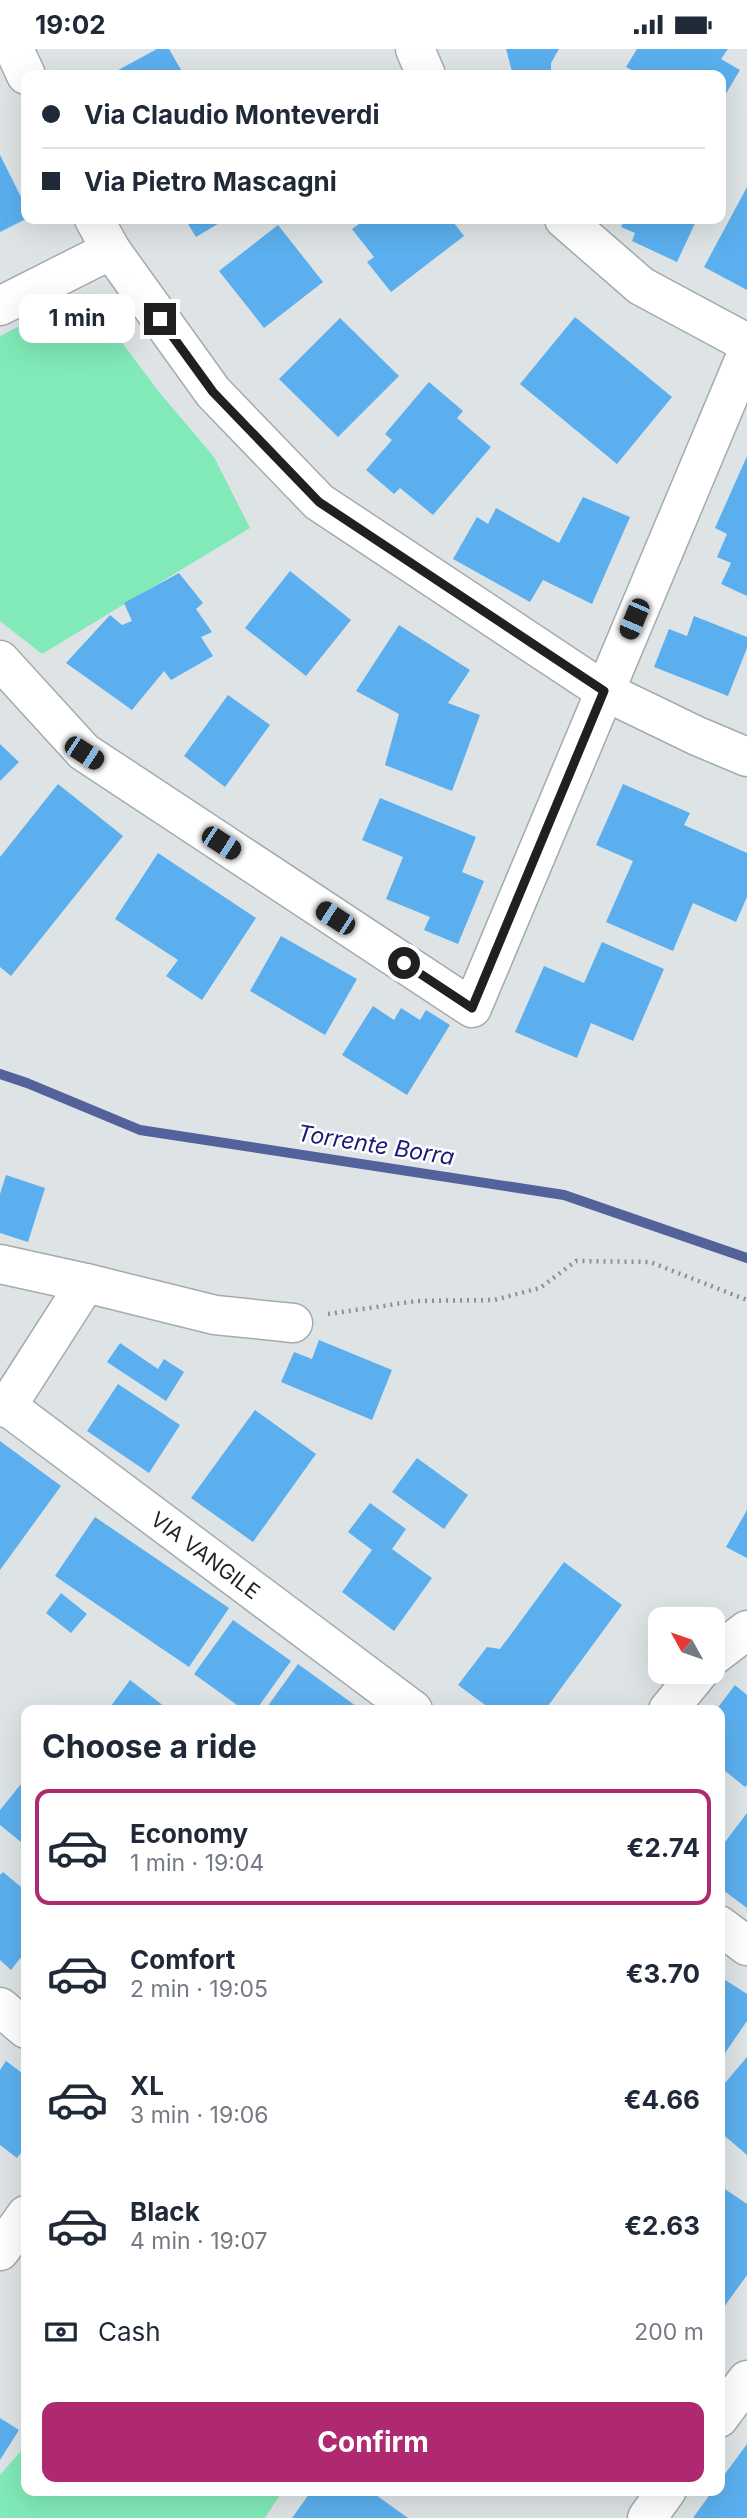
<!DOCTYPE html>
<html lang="en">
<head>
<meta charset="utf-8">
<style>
  body { margin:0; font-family:Inter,sans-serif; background:#f6f6f7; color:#1f2937; height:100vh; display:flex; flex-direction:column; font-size:26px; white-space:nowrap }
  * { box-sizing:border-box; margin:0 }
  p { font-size:23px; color:#747a83 }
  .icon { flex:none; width:38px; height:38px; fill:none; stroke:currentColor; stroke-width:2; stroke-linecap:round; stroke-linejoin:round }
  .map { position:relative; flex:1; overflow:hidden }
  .sheet { position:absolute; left:21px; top:1656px; width:704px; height:791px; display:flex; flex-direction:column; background:#fff; border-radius:14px; box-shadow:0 7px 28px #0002 }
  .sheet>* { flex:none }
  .banner { position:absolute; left:21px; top:21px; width:705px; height:154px; border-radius:14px; box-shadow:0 7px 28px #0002; display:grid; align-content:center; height:154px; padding:0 21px; background:#fff }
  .needle { width:46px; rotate:310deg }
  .tools { position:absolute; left:648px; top:1558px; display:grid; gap:14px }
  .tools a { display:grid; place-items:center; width:77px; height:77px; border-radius:14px; background:#fff; box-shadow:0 7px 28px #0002; font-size:35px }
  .end { position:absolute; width:32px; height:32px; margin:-16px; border:9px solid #1e2021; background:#fff; box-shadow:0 0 0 4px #fff }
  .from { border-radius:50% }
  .bubble { position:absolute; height:49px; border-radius:14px; background:#fff; box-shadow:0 7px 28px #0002; font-size:23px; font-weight:700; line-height:49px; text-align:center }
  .car { position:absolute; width:21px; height:42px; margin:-21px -10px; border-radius:9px; box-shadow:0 0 5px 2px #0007; background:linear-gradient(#222 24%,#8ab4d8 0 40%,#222 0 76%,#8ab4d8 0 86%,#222 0) }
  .banner b { display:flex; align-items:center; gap:24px; height:66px; font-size:26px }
  .banner b+b { border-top:2px solid #e0e1e3 }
  .banner i { width:18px; height:18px; background:#1f2937 }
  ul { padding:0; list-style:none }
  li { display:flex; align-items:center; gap:21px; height:116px; margin:0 14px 10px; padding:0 7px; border:4px solid transparent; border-radius:14px }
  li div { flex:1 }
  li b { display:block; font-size:26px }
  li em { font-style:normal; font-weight:700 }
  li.current { border-color:#ae2970 }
  li>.icon { width:63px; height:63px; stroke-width:1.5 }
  h2 { padding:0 21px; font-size:32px; line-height:84px }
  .pay { display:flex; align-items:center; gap:18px; height:77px; padding:0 21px; font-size:26px }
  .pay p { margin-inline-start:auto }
  .primary-button { display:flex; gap:14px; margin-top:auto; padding:14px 21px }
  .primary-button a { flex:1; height:80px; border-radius:14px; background:#ae2970; color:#fff; font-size:28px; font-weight:700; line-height:80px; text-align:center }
  .status { display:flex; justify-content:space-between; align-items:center; height:49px; padding:0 35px; background:#fff; direction:ltr }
  .status svg { height:19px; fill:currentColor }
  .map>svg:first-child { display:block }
</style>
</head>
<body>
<div class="status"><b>19:02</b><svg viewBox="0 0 49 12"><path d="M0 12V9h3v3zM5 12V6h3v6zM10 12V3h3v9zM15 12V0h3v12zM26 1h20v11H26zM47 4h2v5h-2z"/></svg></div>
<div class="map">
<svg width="747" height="2469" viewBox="0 0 747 2469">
  <rect width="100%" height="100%" fill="#dee4e6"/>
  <g fill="#81eab8">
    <polygon points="85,244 159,343 214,408 250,479 42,605 0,572 0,287"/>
    <polygon points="26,2396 26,2441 283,2441 265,2469 0,2469 0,2426"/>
  </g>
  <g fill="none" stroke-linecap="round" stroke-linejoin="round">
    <polyline stroke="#53629b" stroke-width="10" points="0,1025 27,1034 140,1081 564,1146 747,1209"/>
  </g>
  <g fill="#5bafee">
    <polygon points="157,0 169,0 184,26 109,26"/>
    <polygon points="506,0 559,0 551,14 551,26 513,26"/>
    <polygon points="637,0 728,0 721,10 740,21 721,53 721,26 641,26 626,18"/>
    <polygon points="0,106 26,158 26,170 0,183"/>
    <polygon points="747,138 747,241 704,218"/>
    <polygon points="185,170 226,170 196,188"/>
    <polygon points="366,170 451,170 464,187 391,243 367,213 374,208 352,180"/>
    <polygon points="625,170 697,170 677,213 632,192 635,184 621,178"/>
    <polygon points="278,176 323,233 264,279 219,222"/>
    <polygon points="575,268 672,348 617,415 520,335"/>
    <polygon points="340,269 399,327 338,388 279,330"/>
    <polygon points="429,333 463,362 457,369 491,398 433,466 400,439 394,445 366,421 392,391 385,385"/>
    <polygon points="747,407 747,547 721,535 731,514 717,508 727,485 715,479"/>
    <polygon points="583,448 630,468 592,555 543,531 530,553 453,510 477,468 488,475 496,459 559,494"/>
    <polygon points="290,522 351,571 306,627 245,579"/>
    <polygon points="179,524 203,554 196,560 212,583 201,588 213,607 171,631 164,622 132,661 66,614 110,566 122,576 132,572 124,554"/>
    <polygon points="694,567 747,588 747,599 728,647 654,618 669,580 687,587"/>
    <polygon points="399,576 470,621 448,654 480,666 452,742 385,716 399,665 356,642"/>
    <polygon points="228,646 270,676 225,738 184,707"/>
    <polygon points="0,695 19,713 0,732"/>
    <polygon points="58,735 123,787 11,927 0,918 0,808"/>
    <polygon points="623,735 690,764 684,776 747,804 747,848 736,873 693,854 673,902 606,873 633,812 596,796"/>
    <polygon points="380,749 476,788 462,823 484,832 458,895 424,881 430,868 386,850 403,808 362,791"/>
    <polygon points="158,804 256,869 202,951 166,927 178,911 115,870"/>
    <polygon points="281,887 357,930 325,986 250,942"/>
    <polygon points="602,893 664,920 633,992 591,974 577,1009 515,983 544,917 584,934"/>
    <polygon points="373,957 394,971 401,959 420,971 426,961 450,976 407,1046 342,1006"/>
    <polygon points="6,1126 45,1139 28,1193 0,1184 0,1145"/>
    <polygon points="319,1291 392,1321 372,1371 281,1333 294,1303 312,1310"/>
    <polygon points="120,1294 158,1320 164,1310 184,1323 166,1352 107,1313"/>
    <polygon points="118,1335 180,1376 149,1424 87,1382"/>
    <polygon points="255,1361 316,1405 253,1493 191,1449"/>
    <polygon points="0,1392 61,1437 0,1521"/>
    <polygon points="417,1409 468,1446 444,1480 392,1443"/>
    <polygon points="370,1454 406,1480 392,1500 432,1529 394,1582 342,1543 372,1501 348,1483"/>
    <polygon points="747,1461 747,1509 726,1498"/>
    <polygon points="95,1468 229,1559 189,1618 55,1527"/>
    <polygon points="564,1513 622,1556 545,1661 492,1661 458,1636 487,1598 500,1600"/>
    <polygon points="61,1544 87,1565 71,1584 46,1564"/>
    <polygon points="233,1571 291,1612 256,1661 244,1661 194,1625"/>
    <polygon points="298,1615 356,1657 354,1661 265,1661"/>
    <polygon points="130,1631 169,1661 108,1661"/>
    <polygon points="735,1636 747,1646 747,1736 745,1738 719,1717 719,1661 716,1661"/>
    <polygon points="21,1735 26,1739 26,1797 0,1776 0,1761"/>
    <polygon points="747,1764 747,1859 719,1838 719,1801"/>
    <polygon points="3,1823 26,1842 26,1902 11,1921 0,1911 0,1826"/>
    <polygon points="719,1927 747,1945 747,1972 723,2007 719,2004"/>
    <polygon points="747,2008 747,2106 719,2082 719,2041"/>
    <polygon points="6,2012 26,2027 26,2097 17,2109 0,2096 0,2021"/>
    <polygon points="719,2136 747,2155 747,2226 719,2265"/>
    <polygon points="0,2369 19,2381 0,2411"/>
    <polygon points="747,2395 747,2469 693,2469 713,2441 719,2441 719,2433"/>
    <polygon points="312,2441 369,2441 408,2469 292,2469"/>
  </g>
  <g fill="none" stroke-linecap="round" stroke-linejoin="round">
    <defs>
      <g id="minor">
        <polyline points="14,0 26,26"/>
        <polyline points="415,0 426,26"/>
        <polyline points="94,170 111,201 213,343 319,453 604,642 697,687 747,708"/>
        <polyline points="564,170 641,237 747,294"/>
        <polyline points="0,257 111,201"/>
        <polyline points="0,611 84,703 472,959 747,304"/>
        <polyline points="0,1215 86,1234 6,1359"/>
        <polyline points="86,1234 215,1266 293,1274"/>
        <path id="s1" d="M 0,1352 L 413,1661"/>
        <polyline points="712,1608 747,1581"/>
        <polyline points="668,1661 700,1622"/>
        <polyline points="719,1876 747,1897"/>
        <polyline points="0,1958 26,1980"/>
        <polyline points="0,2202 26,2166"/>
        <polyline points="719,2369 747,2331"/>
        <polyline points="647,2469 667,2441"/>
      </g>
    </defs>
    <use href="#minor" stroke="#a4abac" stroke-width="41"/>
    <polyline stroke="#8c9092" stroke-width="4.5" stroke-dasharray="2 5" stroke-linecap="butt" points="328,1265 417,1252 494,1251 540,1239 576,1212 650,1213 747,1251"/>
    <use href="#minor" stroke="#fff" stroke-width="38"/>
  </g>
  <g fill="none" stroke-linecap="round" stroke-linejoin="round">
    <polyline stroke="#1e2021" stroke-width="9" points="160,270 213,343 319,453 604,642 472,959 404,914"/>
  </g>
  <g text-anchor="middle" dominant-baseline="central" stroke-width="5" stroke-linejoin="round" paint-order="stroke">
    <g font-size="21" fill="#1e2021" stroke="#fff">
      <text stroke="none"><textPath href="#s1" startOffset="257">VIA VANGILE</textPath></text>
    </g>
    <g font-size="23" font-style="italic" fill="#181b79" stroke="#fff">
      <text transform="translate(376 1096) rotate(9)">Torrente Borra</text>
    </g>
  </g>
</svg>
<div class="tools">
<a><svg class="needle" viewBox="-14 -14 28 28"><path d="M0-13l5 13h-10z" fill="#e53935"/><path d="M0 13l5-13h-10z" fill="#747a83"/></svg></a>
</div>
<i class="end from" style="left:404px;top:914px"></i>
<i class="end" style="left:160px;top:270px"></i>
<div class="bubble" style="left:19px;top:245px;width:116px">1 min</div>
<i class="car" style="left:634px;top:570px;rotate:203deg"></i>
<i class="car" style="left:84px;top:704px;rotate:123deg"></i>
<i class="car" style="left:221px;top:794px;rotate:123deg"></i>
<i class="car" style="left:335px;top:869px;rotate:303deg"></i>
<div class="banner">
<b><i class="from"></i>Via Claudio Monteverdi</b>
<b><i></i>Via Pietro Mascagni</b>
</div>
<section class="sheet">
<h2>Choose a ride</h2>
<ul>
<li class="current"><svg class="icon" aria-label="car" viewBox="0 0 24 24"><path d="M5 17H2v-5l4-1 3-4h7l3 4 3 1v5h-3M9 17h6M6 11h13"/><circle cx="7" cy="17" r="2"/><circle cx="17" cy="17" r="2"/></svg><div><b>Economy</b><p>1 min · 19:04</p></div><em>€2.74</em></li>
<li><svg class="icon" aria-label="car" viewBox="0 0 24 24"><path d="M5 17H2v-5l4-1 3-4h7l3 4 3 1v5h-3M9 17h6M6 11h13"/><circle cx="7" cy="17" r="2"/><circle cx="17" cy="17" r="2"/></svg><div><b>Comfort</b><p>2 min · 19:05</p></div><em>€3.70</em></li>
<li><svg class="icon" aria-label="car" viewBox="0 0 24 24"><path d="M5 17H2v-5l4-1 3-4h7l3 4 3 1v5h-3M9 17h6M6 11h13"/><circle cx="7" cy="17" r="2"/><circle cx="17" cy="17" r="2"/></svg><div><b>XL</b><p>3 min · 19:06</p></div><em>€4.66</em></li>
<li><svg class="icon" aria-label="car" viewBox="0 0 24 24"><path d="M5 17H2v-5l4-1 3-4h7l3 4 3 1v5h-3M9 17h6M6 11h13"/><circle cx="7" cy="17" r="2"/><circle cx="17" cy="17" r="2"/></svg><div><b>Black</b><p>4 min · 19:07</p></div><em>€2.63</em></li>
</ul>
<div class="pay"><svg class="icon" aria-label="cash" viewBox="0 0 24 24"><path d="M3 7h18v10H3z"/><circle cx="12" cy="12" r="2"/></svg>Cash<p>200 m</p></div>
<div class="primary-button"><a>Confirm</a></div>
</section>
</div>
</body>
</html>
